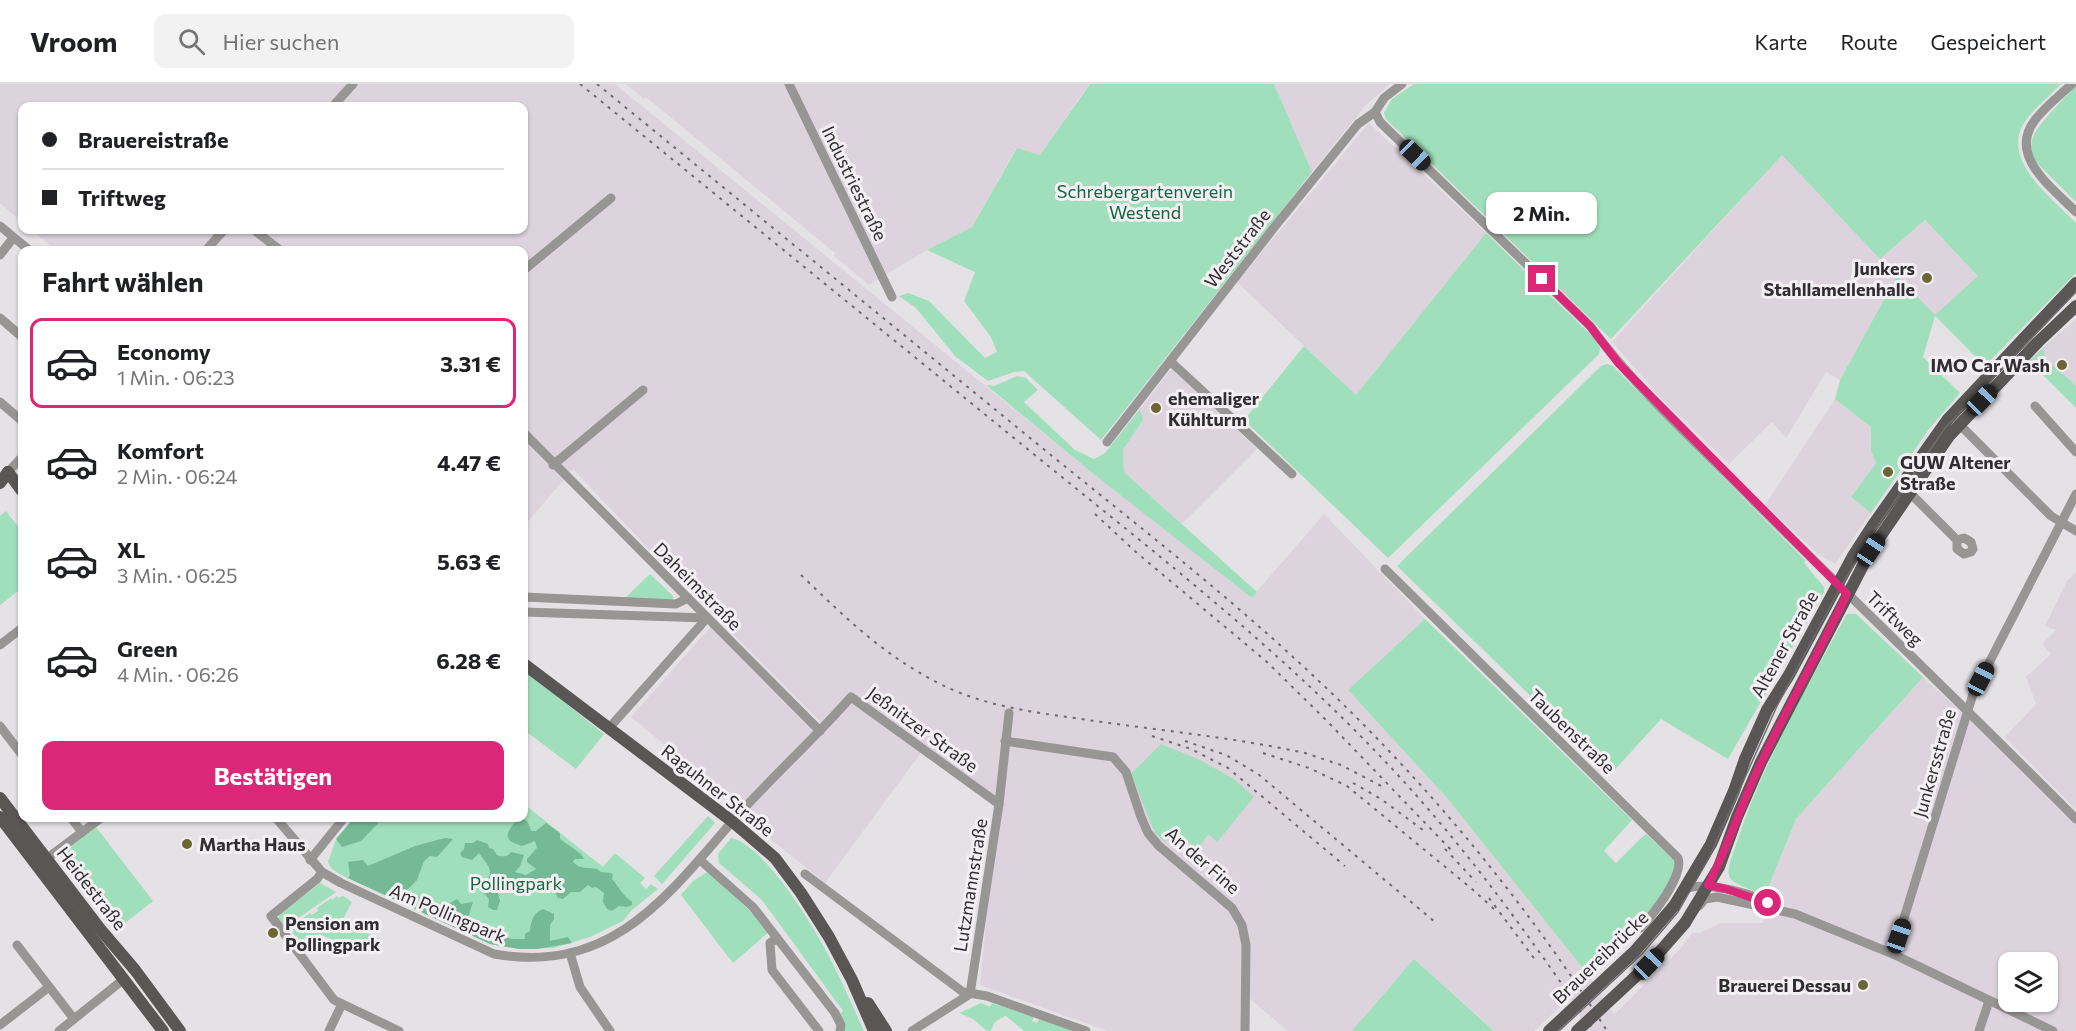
<!DOCTYPE html>
<html lang="de">
<head>
<meta charset="utf-8">
<style>
  body { margin:0; font-family:Commissioner,sans-serif; background:#f2f2f2; color:#202124; height:100vh; display:flex; flex-direction:column; font-size:22px; white-space:nowrap }
  * { box-sizing:border-box; margin:0 }
  p { font-size:20px; color:#757577 }
  .icon { flex:none; width:33px; height:33px; fill:none; stroke:currentColor; stroke-width:2; stroke-linecap:round; stroke-linejoin:round }
  .map { position:relative; flex:1; overflow:hidden }
  .details { position:absolute; left:18px; top:162px; width:510px; height:576px; display:flex; flex-direction:column; background:#fff; border-radius:12px; box-shadow:0 2px 4px #0004 }
  .details>* { flex:none }
  .hud { position:absolute; left:18px; top:18px; width:510px; height:132px; border-radius:12px; box-shadow:0 2px 4px #0004; display:grid; align-content:center; height:132px; padding:0 24px; background:#fff }
  .buttons { position:absolute; left:1998px; top:868px; display:grid; gap:12px }
  .buttons a { display:grid; place-items:center; width:60px; height:60px; border-radius:12px; background:#fff; box-shadow:0 2px 4px #0004; font-size:30px }
  .end { position:absolute; width:27px; height:27px; margin:-14px; border:8px solid #db2777; background:#fff; box-shadow:0 0 0 3px #fff }
  .from { border-radius:50% }
  .bubble { position:absolute; height:42px; border-radius:12px; background:#fff; box-shadow:0 2px 4px #0004; font-size:20px; font-weight:700; line-height:42px; text-align:center }
  .car { position:absolute; width:18px; height:36px; margin:-18px -9px; border-radius:8px; box-shadow:0 0 4px 2px #0007; background:linear-gradient(#222 24%,#8ab4d8 0 40%,#222 0 76%,#8ab4d8 0 86%,#222 0) }
  .hud b { display:flex; align-items:center; gap:21px; height:57px; font-size:22px }
  .hud b+b { border-top:2px solid #e0e0e0 }
  .hud i { width:15px; height:15px; background:#202124 }
  ul { padding:0; list-style:none }
  li { display:flex; align-items:center; gap:18px; height:90px; margin:0 12px 9px; padding:0 12px; border:3px solid transparent; border-radius:12px }
  li div { flex:1 }
  li b { display:block; font-size:22px }
  li em { font-style:normal; font-weight:700 }
  li.on { border-color:#db2777 }
  li>.icon { width:54px; height:54px; stroke-width:1.5 }
  h2 { padding:0 24px; font-size:27px; line-height:72px }
  .cta { display:flex; gap:12px; margin-top:auto; padding:12px 24px }
  .cta a { flex:1; height:69px; border-radius:12px; background:#db2777; color:#fff; font-size:24px; font-weight:700; line-height:69px; text-align:center }
  header { display:flex; align-items:center; gap:36px; box-sizing:border-box; height:84px; padding:0 30px; background:#fff; border-bottom:2px solid #e0e0e0 }
  header strong { font-size:28px }
  nav { display:flex; gap:33px; margin-inline-start:auto; font-size:21px }
  .search { width:420px; height:54px; background:#f2f2f2; display:flex; align-items:center; gap:15px; box-sizing:border-box; padding:0 21px; border-radius:12px; color:#757577; font-size:22px }
  .map>svg:first-child { display:block }
</style>
</head>
<body>
<header>
<strong>Vroom</strong>
<div class="search"><svg class="icon" aria-label="search" viewBox="0 0 24 24"><circle cx="10" cy="10" r="6"/><path d="M15 15l6 6"/></svg>Hier suchen</div>
<nav><a>Karte</a><a>Route</a><a>Gespeichert</a></nav>
</header>
<div class="map">
<svg width="2076" height="947" viewBox="0 0 2076 947">
  <rect width="100%" height="100%" fill="#e5e2e5"/>
  <g fill="#dcd3dc" fill-rule="evenodd">
    <path d="M 0,0 L 615,0 L 1091,388 L 1252,513 L 1324,430 L 1425,535 L 1348,606 L 1447,714 L 1589,892 L 1614,931 L 1681,864 L 1692,849 L 1699,849 L 1721,839 L 1763,839 L 1765,811 L 1796,735 L 1923,593 L 1982,647 L 1991,653 L 2076,741 L 2076,947 L 1587,947 L 1570,914 L 1534,947 L 1495,947 L 1414,875 L 1352,947 L 1288,947 L 1243,909 L 1242,947 L 1108,947 L 980,901 L 998,715 L 926,662 L 825,799 L 741,731 L 823,640 L 662,479 L 573,385 L 524,442 L 524,166 L 56,166 L 31,146 L 524,146 L 524,22 L 22,22 L 22,138 L 0,119 ZM 2008,879 L 2048,879 L 2048,918 L 2008,918 Z"/>
    <polygon points="626,0 1089,0 1040,71 1016,64 972,143 927,166 869,201 834,172 835,169 646,13 644,15"/>
    <polygon points="1274,0 1390,0 1366,21 1312,88"/>
    <polygon points="1369,39 1486,149 1356,311 1237,198"/>
    <polygon points="1782,70 1880,175 1925,136 1978,192 1935,232 1897,193 1840,296 1826,288 1786,354 1772,338 1729,380 1659,312 1612,258"/>
    <polygon points="2076,235 2076,314 2035,271"/>
    <polygon points="1172,284 1257,365 1182,440 1124,388 1123,367 1143,336 1140,325"/>
    <polygon points="1835,315 1871,343 1871,367 1876,379 1851,413 1871,429 1835,480 1818,470 1765,421"/>
    <polygon points="2076,488 2076,726 2005,653 2036,620 2026,593 2051,570 2042,560 2056,546 2045,542 2067,497"/>
    <polygon points="711,542 815,645 741,723 631,633"/>
  </g>
  <g fill="#a0dfbb">
    <polygon points="1090,0 1274,0 1312,88 1101,356 1024,287 1014,288 988,297 955,272 916,224 899,212 908,209 929,217 985,274 997,268 991,253 964,217 975,188 927,166 972,143 1017,64 1040,71"/>
    <path d="M 1414,0 L 2061,0 C 2050,12 2035,23 2026,36 C 1998,75 2052,114 2076,139 L 2076,189 L 1985,282 L 1935,232 L 1923,273 L 1960,309 L 1929,345 L 1871,429 L 1851,413 L 1876,379 L 1871,367 L 1871,343 L 1835,315 L 1840,296 L 1897,192 L 1935,231 L 1978,192 L 1925,136 L 1880,175 L 1782,71 L 1611,255 L 1386,35 L 1384,29 L 1392,15 Z"/>
    <path d="M 2076,2 L 2076,118 L 2036,78 C 2025,59 2035,47 2047,33 C 2056,22 2066,12 2076,2 Z"/>
    <polygon points="1486,149 1595,255 1600,264 1599,270 1388,474 1244,336 1304,262 1356,311"/>
    <polygon points="2076,235 2043,265 2046,275 2076,302 2076,324 2029,277"/>
    <polygon points="1607,280 1613,282 1806,477 1804,479 1824,503 1824,508 1728,675 1661,635 1611,690 1397,482 1601,282"/>
    <polygon points="1017,292 1026,294 1038,306 1024,318 1075,366 1094,375 1105,369 1140,325 1143,336 1123,366 1124,388 1257,508 1252,514 1091,388 986,301 994,302"/>
    <polygon points="6,427 22,448 22,504 0,521 0,432"/>
    <polygon points="650,490 674,513 672,516 624,515"/>
    <path d="M 1847,530 L 1856,530 L 1923,593 L 1796,735 L 1765,811 C 1757,808 1731,800 1729,792 C 1727,783 1733,770 1736,761 C 1762,680 1806,604 1847,530 Z"/>
    <path d="M 1425,535 L 1632,736 L 1604,767 L 1616,779 L 1641,754 L 1646,750 L 1675,777 C 1678,808 1611,871 1589,892 L 1447,714 L 1348,606 Z"/>
    <polygon points="524,586 604,650 576,685 524,646"/>
    <polygon points="1161,660 1200,676 1234,695 1254,713 1217,758 1209,750 1197,765 1175,747 1165,758 1155,749 1131,690"/>
    <polygon points="524,720 603,783 615,769 645,794 640,799 646,805 651,800 658,805 632,826 623,837 590,853 554,864 519,865 490,860 341,791 331,784 328,778 335,758 354,734 524,734"/>
    <polygon points="708,732 715,739 662,800 654,792"/>
    <polygon points="96,743 153,817 115,847 58,770"/>
    <path d="M 731,754 C 765,760 818,849 833,880 C 844,902 854,925 864,947 L 844,947 L 840,930 L 843,927 L 762,816 L 719,779 L 718,770 Z"/>
    <polygon points="709,787 770,847 733,879 681,811 693,797"/>
    <polygon points="320,799 336,808 284,844 278,835 281,829"/>
    <path d="M 337,812 L 339,814 L 343,812 L 352,818 L 342,837 L 382,856 L 382,859 L 378,859 L 377,862 C 369,861 360,855 353,861 L 346,861 L 342,867 L 331,862 L 333,856 L 319,850 L 316,857 L 305,866 L 292,848 L 294,847 L 293,845 L 298,841 L 297,839 L 310,829 L 312,831 L 318,827 L 317,824 L 331,814 L 332,816 Z"/>
    <polygon points="1414,875 1494,947 1352,947"/>
    <path d="M 981,919 L 990,923 L 992,919 L 1034,933 L 1032,937 L 1037,939 L 1039,935 L 1075,947 L 1024,947 L 1006,932 C 998,935 993,938 991,947 L 987,947 L 973,935 L 959,929 Z"/>
  </g>
  <g fill="#75ba94">
    <polygon points="354,734 383,734 361,757 342,763 336,755"/>
    <path d="M 518,734 C 527,734 529,739 531,747 L 536,747 L 546,739 L 560,749 L 560,755 L 581,770 L 584,775 L 575,775 L 573,778 C 581,786 587,783 597,785 L 601,788 L 611,789 L 613,791 L 612,795 C 620,804 621,810 632,818 L 632,821 L 627,823 L 619,822 L 612,827 L 607,825 L 603,818 L 604,809 L 596,803 L 592,804 L 588,801 L 580,808 L 571,808 L 563,815 L 558,814 L 552,803 L 555,797 L 554,795 L 548,793 L 543,798 L 536,798 L 535,802 L 528,806 L 521,806 L 514,800 L 504,801 L 497,805 L 500,817 L 497,826 L 493,826 L 488,823 L 489,815 L 480,805 C 496,787 491,786 479,769 L 472,776 L 462,773 L 460,769 L 464,765 L 465,759 L 473,759 L 477,756 L 488,760 L 489,764 L 493,765 L 497,771 C 503,773 507,773 511,768 L 524,771 L 520,782 L 515,788 L 526,791 L 536,785 L 527,778 L 527,775 L 537,764 L 535,757 L 522,762 C 500,756 507,748 518,734 Z"/>
    <path d="M 445,754 L 453,755 L 437,773 L 430,772 L 424,777 L 417,796 L 407,806 L 407,811 L 421,813 L 426,816 L 427,820 L 447,831 L 451,828 L 448,820 L 457,815 L 461,820 L 473,818 L 468,834 L 511,855 L 525,855 L 525,850 L 530,847 C 531,837 533,829 543,825 L 554,830 L 554,835 L 550,841 L 550,857 L 568,853 L 572,859 L 537,865 L 519,865 L 490,860 L 348,794 L 350,791 L 348,778 L 363,776 L 368,782 L 415,762 Z"/>
  </g>
  <g fill="none" stroke-linecap="round" stroke-linejoin="round">
    <g stroke="#989595" stroke-width="9">
      <polyline points="789,0 892,213"/>
      <path d="M 2072,0 C 2059,12 2045,23 2035,36 C 2007,72 2053,104 2076,128"/>
      <polyline points="333,22 353,0"/>
      <path d="M 1375,28 L 1380,38 L 1590,242 C 1637,306 1698,360 1754,417 C 1861,524 1970,628 2076,735"/>
      <polyline points="0,142 29,166"/>
      <polyline points="254,146 280,166"/>
      <polyline points="206,166 224,146"/>
      <polyline points="0,171 13,154"/>
      <polyline points="524,186 611,114"/>
      <polyline points="0,234 22,253"/>
      <polyline points="1170,277 1292,390"/>
      <polyline points="0,318 22,337"/>
      <polyline points="2035,322 2076,368"/>
      <polyline points="1959,340 2051,432 2076,447"/>
      <polyline points="524,349 820,647"/>
      <polyline points="1107,358 1276,141 1358,40 1375,28 1384,14 1402,0"/>
      <polyline points="553,381 643,306"/>
      <polyline points="8,388 22,373"/>
      <polyline points="1910,409 1957,456 1957,465 1964,470 1971,468 1973,465 1971,458 1964,454 1957,456"/>
      <path d="M 1385,485 L 1678,774 C 1684,792 1653,830 1641,844"/>
      <polyline points="524,513 676,520 688,514"/>
      <polyline points="524,528 707,534"/>
      <polyline points="0,561 22,544"/>
      <polyline points="0,642 22,671"/>
      <polyline points="610,643 707,534"/>
      <polyline points="1005,657 1113,673 1126,688 1141,733 1148,749 1159,762 1232,824 1242,841 1246,861 1245,947"/>
      <polyline points="71,734 82,748"/>
      <path d="M 276,734 L 322,788 L 341,799 L 494,870 C 613,891 668,811 737,732 C 774,691 815,654 851,613 L 999,720"/>
      <polyline points="46,775 101,734"/>
      <polyline points="310,776 344,734"/>
      <polyline points="700,776 753,823 835,929 841,941 840,947"/>
      <polyline points="322,788 317,795 271,832 334,916 399,947"/>
      <polyline points="805,790 963,908 987,912 1086,947"/>
      <path d="M 1687,804 C 1708,798 1758,809 1775,825"/>
      <polyline points="1699,822 1705,815 1717,813 1795,830 1893,870 2053,947"/>
      <polyline points="777,854 770,859 772,886 819,947"/>
      <polyline points="17,861 74,935"/>
      <polyline points="570,869 580,903 610,947"/>
      <polyline points="1893,870 1973,610 2076,410"/>
      <polyline points="0,941 49,903"/>
      <polyline points="59,947 124,895"/>
      <polyline points="329,947 342,920"/>
      <polyline points="912,947 970,910 999,720 1009,629"/>
      <polyline points="1979,947 1989,917"/>
    </g>
    <g stroke="#5a5656" stroke-width="12">
      <polyline points="8,388 22,407"/>
      <polyline points="0,399 8,388"/>
      <polyline points="524,580 733,738 775,774 801,809 829,853 852,896 874,947"/>
      <polyline points="0,714 100,845 135,886 180,947"/>
      <polyline points="0,733 163,947"/>
      <polyline points="1674,822 1711,760 1734,707 1745,675 1767,626 1789,591 1853,472 1873,441 1948,335 2076,199"/>
      <polyline points="1685,839 1719,783 1737,733 1761,678 1871,466 1949,352 2038,258 2076,222"/>
      <polyline points="868,919 886,947"/>
    </g>
    <polyline stroke="#6d6b6d" stroke-width="1.5" points="1559,947 1642,870 1678,828 1709,774 1777,622 1840,504 1877,443 1945,344 2076,208"/>
    <g stroke="#6d6b6d" stroke-width="2" stroke-dasharray="3 6" stroke-linecap="butt">
      <path d="M 580,0 C 732,124 884,248 1036,372 C 1154,468 1274,561 1379,671 C 1460,755 1529,851 1594,947"/>
      <path d="M 597,0 C 741,118 886,236 1030,354 C 1118,426 1209,496 1293,573 C 1413,682 1521,810 1607,947"/>
      <polyline points="1095,430 1137,469 1267,578 1327,637 1454,769"/>
      <path d="M 801,491 C 848,536 882,570 940,600 C 984,622 1032,628 1081,635 C 1155,646 1232,653 1305,669 L 1341,681 L 1385,704"/>
      <polyline points="1152,652 1191,665 1228,684 1345,782"/>
      <polyline points="1185,657 1226,671 1258,690 1435,838"/>
      <polyline points="1263,669 1309,684 1347,702 1472,805 1494,825"/>
      <polyline points="1353,699 1381,715 1423,746"/>
      <polyline points="1445,765 1476,798"/>
      <polyline points="1489,814 1536,877"/>
    </g>
    <g stroke="#5a5656" stroke-width="12">
      <polyline points="1549,947 1635,867 1674,822"/>
      <polyline points="1577,947 1649,880 1685,839"/>
    </g>
  </g>
  <g fill="none" stroke-linecap="round" stroke-linejoin="round">
    <path stroke="#db2777" stroke-width="8" d="M 1542,195 L 1590,242 L 1619,280 L 1847,510 C 1820,567 1788,622 1761,679 C 1741,719 1729,762 1708,801 L 1726,805 L 1768,819"/>
  </g>
  <g fill="#6b6633" stroke="#f3eff3" stroke-width="2">
    <circle cx="1927" cy="194" r="6"/>
    <circle cx="2062" cy="281" r="6"/>
    <circle cx="1156" cy="324" r="6"/>
    <circle cx="1888" cy="388" r="6"/>
    <circle cx="187" cy="760" r="6"/>
    <circle cx="273" cy="849" r="6"/>
    <circle cx="1863" cy="901" r="6"/>
  </g>
  <g text-anchor="middle" dominant-baseline="central" stroke-width="6" stroke-linejoin="round" paint-order="stroke">
    <g font-size="18" fill="#302e30" stroke="#f3eff3">
      <text transform="translate(855 99) rotate(64)">Industriestraße</text>
      <text transform="translate(1237 164) rotate(-52)">Weststraße</text>
      <text transform="translate(698 502) rotate(45)">Daheimstraße</text>
      <text transform="translate(1895 534) rotate(44)">Triftweg</text>
      <text transform="translate(1784 560) rotate(-61)">Altener Straße</text>
      <text transform="translate(923 645) rotate(36)">Jeßnitzer Straße</text>
      <text transform="translate(1572 647) rotate(44)">Taubenstraße</text>
      <text transform="translate(1934 679) rotate(-74)">Junkersstraße</text>
      <text transform="translate(718 706) rotate(38)">Raguhner Straße</text>
      <text transform="translate(1203 776) rotate(41)">An der Fine</text>
      <text transform="translate(970 801) rotate(-81)">Lutzmannstraße</text>
      <text transform="translate(92 804) rotate(52)">Heidestraße</text>
      <text transform="translate(448 829) rotate(23)">Am Pollingpark</text>
      <text transform="translate(1600 873) rotate(-44)">Brauereibrücke</text>
    </g>
    <g font-size="18" fill="#156743" stroke="#f3eff3">
      <text x="1145" y="107">Schrebergartenverein<tspan x="1145" dy="21">Westend</tspan></text>
      <text x="516" y="799">Pollingpark</text>
    </g>
    <g font-size="18" font-weight="bold" fill="#302e30" stroke="#f3eff3" text-anchor="start">
      <text x="1915" y="184" text-anchor="end">Junkers<tspan x="1915" dy="21">Stahllamellenhalle</tspan></text>
      <text x="2050" y="281" text-anchor="end">IMO Car Wash</text>
      <text x="1168" y="314">ehemaliger<tspan x="1168" dy="21">Kühlturm</tspan></text>
      <text x="1900" y="378">GUW Altener<tspan x="1900" dy="21">Straße</tspan></text>
      <text x="199" y="760">Martha Haus</text>
      <text x="285" y="839">Pension am<tspan x="285" dy="21">Pollingpark</tspan></text>
      <text x="1851" y="901" text-anchor="end">Brauerei Dessau</text>
    </g>
  </g>
</svg>
<div class="buttons">
<a><svg class="icon" aria-label="layers" viewBox="0 0 24 24"><path d="M12 4l9 5-9 5-9-5zM3 14l9 5 9-5"/></svg></a>
</div>
<i class="end from" style="left:1768px;top:819px"></i>
<i class="end" style="left:1542px;top:195px"></i>
<div class="bubble" style="left:1486px;top:108px;width:111px">2 Min.</div>
<i class="car" style="left:1415px;top:71px;rotate:134deg"></i>
<i class="car" style="left:1982px;top:316px;rotate:44deg"></i>
<i class="car" style="left:1871px;top:466px;rotate:34deg"></i>
<i class="car" style="left:1981px;top:595px;rotate:28deg"></i>
<i class="car" style="left:1899px;top:852px;rotate:19deg"></i>
<i class="car" style="left:1649px;top:880px;rotate:44deg"></i>
<div class="hud">
<b><i class="from"></i>Brauereistraße</b>
<b><i></i>Triftweg</b>
</div>
<section class="details">
<h2>Fahrt wählen</h2>
<ul>
<li class="on"><svg class="icon" aria-label="car" viewBox="0 0 24 24"><path d="M5 17H2v-5l4-1 3-4h7l3 4 3 1v5h-3M9 17h6M6 11h13"/><circle cx="7" cy="17" r="2"/><circle cx="17" cy="17" r="2"/></svg><div><b>Economy</b><p>1 Min. · 06:23</p></div><em>3.31 €</em></li>
<li><svg class="icon" aria-label="car" viewBox="0 0 24 24"><path d="M5 17H2v-5l4-1 3-4h7l3 4 3 1v5h-3M9 17h6M6 11h13"/><circle cx="7" cy="17" r="2"/><circle cx="17" cy="17" r="2"/></svg><div><b>Komfort</b><p>2 Min. · 06:24</p></div><em>4.47 €</em></li>
<li><svg class="icon" aria-label="car" viewBox="0 0 24 24"><path d="M5 17H2v-5l4-1 3-4h7l3 4 3 1v5h-3M9 17h6M6 11h13"/><circle cx="7" cy="17" r="2"/><circle cx="17" cy="17" r="2"/></svg><div><b>XL</b><p>3 Min. · 06:25</p></div><em>5.63 €</em></li>
<li><svg class="icon" aria-label="car" viewBox="0 0 24 24"><path d="M5 17H2v-5l4-1 3-4h7l3 4 3 1v5h-3M9 17h6M6 11h13"/><circle cx="7" cy="17" r="2"/><circle cx="17" cy="17" r="2"/></svg><div><b>Green</b><p>4 Min. · 06:26</p></div><em>6.28 €</em></li>
</ul>
<div class="cta"><a>Bestätigen</a></div>
</section>
</div>
</body>
</html>
